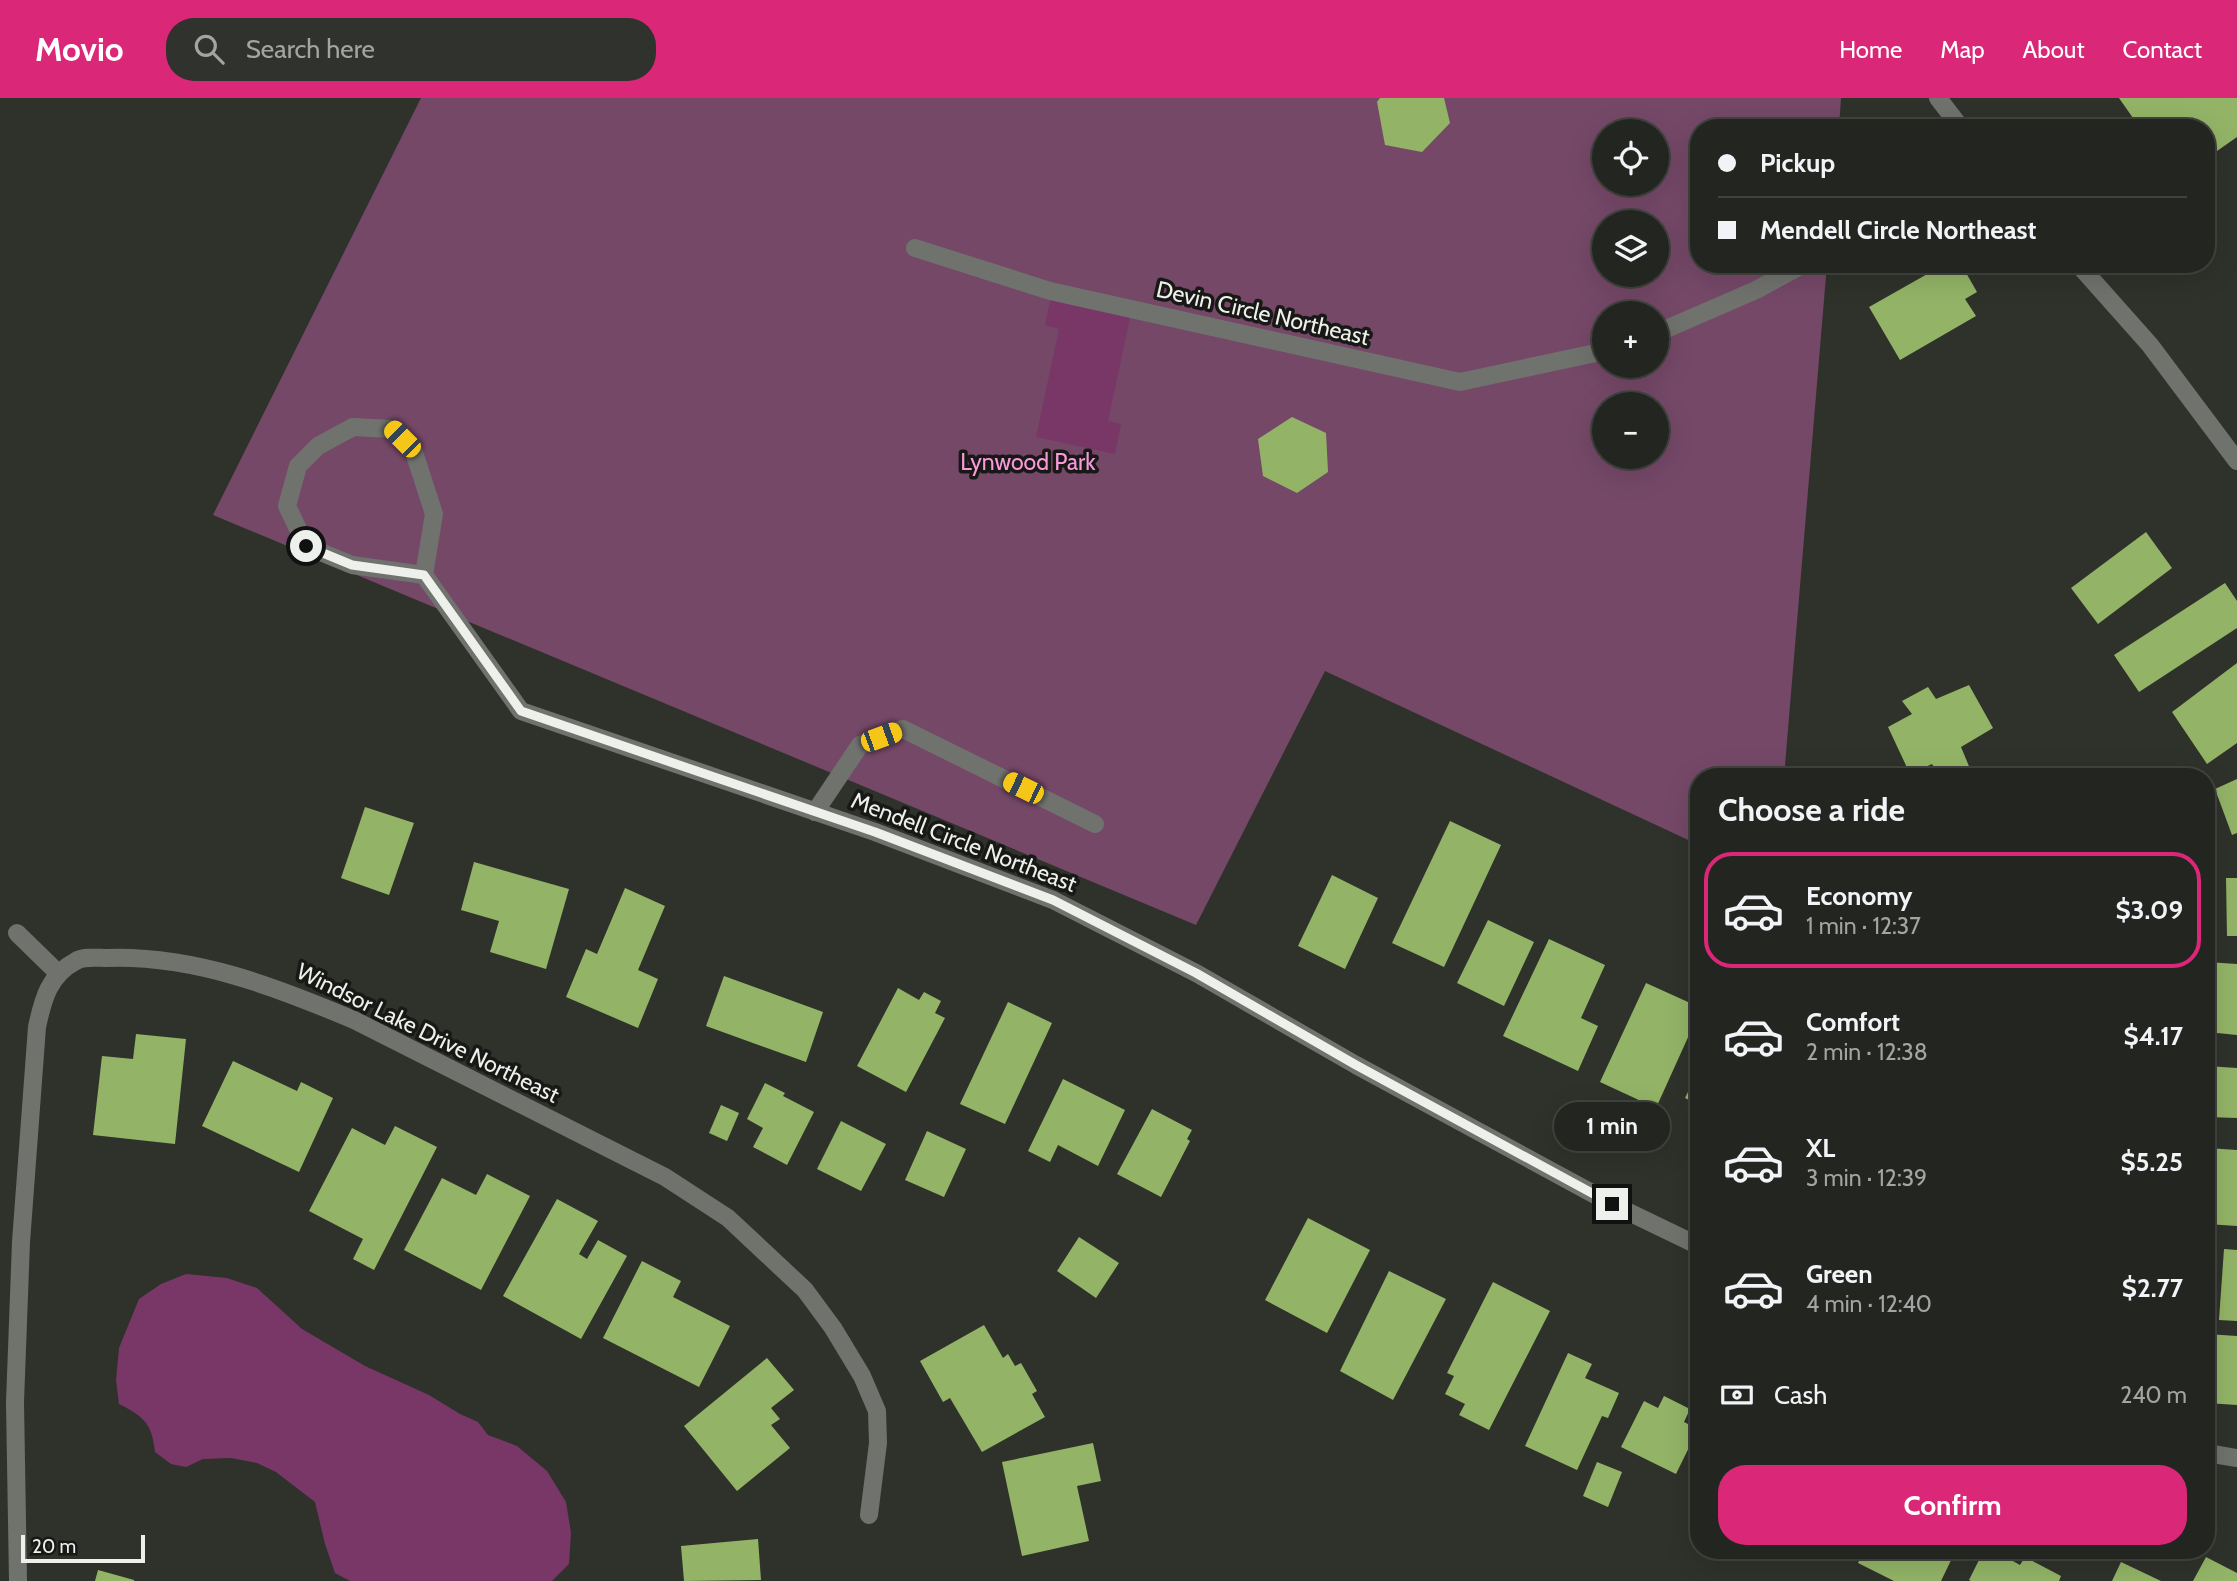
<!DOCTYPE html>
<html lang="en">
<head>
<meta charset="utf-8">
<style>
  body { margin:0; font-family:Cabin,sans-serif; background:#2f322d; color:#f1f3f6; height:100vh; display:flex; flex-direction:column; font-size:26px; white-space:nowrap }
  * { box-sizing:border-box; margin:0 }
  p { font-size:23px; color:#a3a5a5 }
  .icon { flex:none; width:38px; height:38px; fill:none; stroke:currentColor; stroke-width:2; stroke-linecap:round; stroke-linejoin:round }
  .map { position:relative; flex:1; overflow:hidden }
  .side { position:absolute; left:1690px; top:670px; width:525px; height:791px; display:flex; flex-direction:column; background:#232620; border-radius:28px; box-shadow:0 7px 28px #0002,0 0 0 2px #40433e }
  .side>* { flex:none }
  .top-card { position:absolute; left:1690px; top:21px; width:525px; height:154px; border-radius:28px; box-shadow:0 7px 28px #0002,0 0 0 2px #40433e; display:grid; align-content:center; height:154px; padding:0 28px; background:#232620 }
  .tools { position:absolute; left:1592px; top:21px; display:grid; gap:14px }
  .tools a { display:grid; place-items:center; width:77px; height:77px; border-radius:50%; background:#232620; box-shadow:0 7px 28px #0002,0 0 0 2px #40433e; font-size:35px }
  .scale { position:absolute; left:21px; bottom:18px; width:124px; box-sizing:border-box; padding-left:7px; border:4px solid #eef0ec; border-top:0; font-size:19px; line-height:24px; white-space:nowrap; color:#eef0ec; -webkit-text-stroke:5px #181916; paint-order:stroke }
  .end { position:absolute; width:32px; height:32px; margin:-16px; border:9px solid #eef0ec; background:#111; box-shadow:0 0 0 4px #111 }
  .from { border-radius:50% }
  .bubble { position:absolute; height:49px; border-radius:24px; background:#232620; box-shadow:0 7px 28px #0002,0 0 0 2px #40433e; font-size:23px; font-weight:700; line-height:49px; text-align:center }
  .car { position:absolute; width:21px; height:42px; margin:-21px -10px; border-radius:9px; box-shadow:0 0 5px 2px #0007; background:linear-gradient(#f5c518 24%,#345 0 40%,#f5c518 0 76%,#345 0 86%,#f5c518 0) }
  .top-card b { display:flex; align-items:center; gap:24px; height:66px; font-size:26px }
  .top-card b+b { border-top:2px solid #40433e }
  .top-card i { width:18px; height:18px; background:#f1f3f6 }
  ul { padding:0; list-style:none }
  li { display:flex; align-items:center; gap:21px; height:116px; margin:0 14px 10px; padding:0 14px; border:4px solid transparent; border-radius:28px }
  li div { flex:1 }
  li b { display:block; font-size:26px }
  li em { font-style:normal; font-weight:700 }
  li.active { border-color:#db2777 }
  li>.icon { width:63px; height:63px; stroke-width:1.5 }
  h2 { padding:0 28px; font-size:32px; line-height:84px }
  .pay { display:flex; align-items:center; gap:18px; height:77px; padding:0 28px; font-size:26px }
  .pay p { margin-inline-start:auto }
  .cta { display:flex; gap:14px; margin-top:auto; padding:14px 28px }
  .cta a { flex:1; height:80px; border-radius:28px; background:#db2777; color:#fff; font-size:28px; font-weight:700; line-height:80px; text-align:center }
  header { display:flex; align-items:center; gap:42px; box-sizing:border-box; height:98px; padding:0 35px; background:#db2777; color:#fff }
  header strong { font-size:33px }
  nav { display:flex; gap:38px; margin-inline-start:auto; font-size:24px }
  .search { width:490px; height:63px; background:#2f322d; display:flex; align-items:center; gap:18px; box-sizing:border-box; padding:0 24px; border-radius:28px; color:#a3a5a5; font-size:26px }
  .map>svg:first-child { display:block }
</style>
</head>
<body>
<header>
<strong>Movio</strong>
<div class="search"><svg class="icon" aria-label="search" viewBox="0 0 24 24"><circle cx="10" cy="10" r="6"/><path d="M15 15l6 6"/></svg>Search here</div>
<nav><a>Home</a><a>Map</a><a>About</a><a>Contact</a></nav>
</header>
<div class="map">
<svg width="2237" height="1483" viewBox="0 0 2237 1483">
  <rect width="100%" height="100%" fill="#2f322b"/>
  <path fill="#754868" fill-rule="evenodd" d="M 421,0 L 1841,0 L 1839,30 L 1699,30 L 1699,166 L 1827,166 L 1784,679 L 1699,679 L 1699,747 L 1325,573 L 1196,827 L 213,417 ZM 1605,33 L 1657,33 L 1657,86 L 1605,86 ZM 1605,124 L 1657,124 L 1657,177 L 1605,177 ZM 1605,215 L 1657,215 L 1657,268 L 1605,268 ZM 1605,306 L 1657,306 L 1657,359 L 1605,359 Z"/>
  <g fill="#783767">
    <polygon points="1051,198 1131,215 1108,323 1121,326 1115,356 1036,339 1059,231 1045,227"/>
    <path d="M 186,1176 L 227,1180 L 257,1190 L 302,1231 L 365,1268 L 429,1297 L 460,1316 L 478,1324 L 488,1337 L 517,1348 L 547,1373 L 566,1404 L 571,1435 L 569,1466 L 552,1483 L 350,1483 L 335,1475 L 325,1446 L 315,1404 L 276,1374 L 257,1365 L 231,1360 L 203,1361 L 186,1369 L 171,1366 L 155,1354 C 152,1325 144,1319 119,1306 L 116,1282 L 119,1250 L 139,1201 L 161,1186 Z"/>
  </g>
  <g fill="#93b467">
    <polygon points="1380,0 1444,0 1450,25 1422,54 1385,47 1377,4"/>
    <polygon points="2119,0 2237,0 2237,39 2207,60 2207,30 2140,30"/>
    <polygon points="1945,166 1961,166 1977,194 1965,201 1976,218 1900,262 1869,209"/>
    <polygon points="1292,319 1326,335 1328,374 1297,395 1263,378 1258,341"/>
    <polygon points="2146,434 2172,470 2098,526 2071,490"/>
    <polygon points="2225,485 2237,503 2237,530 2139,594 2114,557"/>
    <polygon points="2237,565 2237,645 2207,666 2172,614"/>
    <polygon points="1969,587 1993,630 1961,649 1971,673 1961,679 1940,679 1932,666 1910,676 1888,629 1912,616 1902,603 1928,589 1936,601"/>
    <polygon points="2237,681 2237,735 2232,737 2215,691"/>
    <polygon points="365,709 414,725 389,797 341,780"/>
    <polygon points="1450,723 1501,747 1444,869 1392,845"/>
    <polygon points="474,764 569,791 546,871 490,854 499,823 461,812"/>
    <polygon points="1332,777 1378,800 1345,871 1298,848"/>
    <polygon points="2226,780 2237,780 2237,838 2227,838"/>
    <polygon points="625,790 665,808 638,872 658,881 638,930 566,899 586,851 597,856"/>
    <polygon points="1488,822 1534,844 1504,908 1457,885"/>
    <polygon points="1549,841 1605,867 1581,920 1598,928 1578,973 1503,938"/>
    <polygon points="2207,864 2237,866 2237,937 2207,934"/>
    <polygon points="724,878 823,914 806,964 706,928"/>
    <polygon points="1646,885 1699,909 1699,915 1656,1010 1600,984"/>
    <polygon points="898,890 919,902 924,894 941,903 935,915 945,920 906,994 857,968"/>
    <polygon points="1008,904 1052,925 1005,1026 960,1006"/>
    <polygon points="136,936 186,941 175,1046 93,1037 102,958 133,961"/>
    <polygon points="233,963 297,993 301,984 333,1000 299,1074 202,1028"/>
    <polygon points="2207,968 2237,970 2237,1020 2207,1019"/>
    <polygon points="1699,972 1699,1007 1685,1000"/>
    <polygon points="1063,981 1125,1012 1098,1068 1058,1047 1050,1064 1028,1053"/>
    <polygon points="765,985 785,995 783,998 814,1014 787,1067 753,1049 763,1030 747,1021"/>
    <polygon points="721,1007 739,1015 727,1043 709,1035"/>
    <polygon points="1152,1011 1192,1032 1187,1041 1190,1043 1161,1099 1117,1076"/>
    <polygon points="841,1023 886,1046 861,1093 817,1071"/>
    <polygon points="395,1028 437,1049 374,1172 353,1161 363,1141 309,1113 352,1030 385,1047"/>
    <polygon points="927,1033 966,1051 944,1099 905,1082"/>
    <polygon points="2207,1050 2237,1052 2237,1128 2207,1126"/>
    <polygon points="487,1076 530,1098 481,1192 404,1152 442,1080 476,1097"/>
    <polygon points="557,1101 598,1123 579,1156 587,1161 598,1142 627,1158 581,1241 503,1198"/>
    <polygon points="1308,1120 1370,1152 1327,1235 1265,1202"/>
    <polygon points="1079,1139 1119,1165 1096,1200 1057,1173"/>
    <polygon points="2224,1151 2237,1152 2237,1223 2219,1222"/>
    <polygon points="642,1163 681,1183 673,1199 730,1228 699,1289 603,1240"/>
    <polygon points="1389,1173 1446,1201 1393,1302 1340,1273"/>
    <polygon points="1493,1184 1550,1213 1489,1332 1459,1317 1465,1306 1445,1296 1454,1278 1447,1275"/>
    <polygon points="984,1227 1003,1260 1008,1256 1015,1268 1021,1265 1037,1293 1032,1296 1045,1319 982,1354 950,1300 943,1304 920,1263"/>
    <polygon points="2207,1236 2237,1238 2237,1307 2207,1305"/>
    <polygon points="1568,1255 1592,1266 1585,1280 1619,1295 1608,1320 1602,1318 1577,1372 1525,1348"/>
    <polygon points="767,1260 794,1292 771,1310 780,1321 771,1327 790,1350 737,1393 684,1328"/>
    <polygon points="1664,1298 1690,1311 1684,1324 1698,1331 1676,1376 1621,1349 1644,1303 1658,1310"/>
    <polygon points="1093,1345 1101,1383 1077,1388 1089,1443 1022,1458 1002,1364"/>
    <polygon points="1597,1364 1622,1374 1608,1409 1583,1398"/>
    <polygon points="758,1441 761,1482 684,1483 681,1448"/>
    <polygon points="1864,1452 1956,1452 1941,1483 1894,1483 1858,1465"/>
    <polygon points="1984,1452 1993,1452 2020,1467 2025,1459 2061,1478 2059,1483 1971,1483 1969,1482"/>
    <polygon points="2206,1459 2237,1475 2237,1483 2193,1483"/>
    <polygon points="2121,1464 2161,1483 2112,1483"/>
    <polygon points="98,1472 134,1482 134,1483 95,1483"/>
  </g>
  <g fill="none" stroke-linecap="round" stroke-linejoin="round">
    <polyline stroke="#70726e" stroke-width="18" points="815,714 860,647 903,631 1095,726"/>
    <g stroke="#70726e" stroke-width="18">
      <polyline points="1938,0 1961,30"/>
      <polyline points="915,150 1050,193 1460,284 1605,253"/>
      <polyline points="2078,166 2150,247 2237,363"/>
      <polyline points="1657,235 1756,192 1804,166"/>
      <polygon points="353,329 392,331 413,351 434,416 424,477 352,467 306,448 287,408 298,368 318,348"/>
      <polyline points="424,477 521,613 875,734 1053,802 1196,875 1356,967 1612,1106 1699,1148"/>
      <polyline points="17,835 58,875"/>
      <polyline points="2207,1355 2237,1360"/>
      <path d="M 18,1483 L 15,1304 L 21,1144 L 37,929 C 43,901 49,877 76,863 C 84,858 98,860 107,860 C 194,857 276,889 354,922 L 665,1079 L 728,1120 L 805,1192 L 833,1230 L 862,1278 L 877,1313 L 878,1345 L 869,1417"/>
    </g>
  </g>
  <g fill="none" stroke-linecap="round" stroke-linejoin="round">
    <polyline stroke="#eef0ec" stroke-width="9" points="306,448 352,467 424,477 521,613 875,734 1053,802 1196,875 1356,967 1612,1106"/>
  </g>
  <g text-anchor="middle" dominant-baseline="central" stroke-width="7" stroke-linejoin="round" paint-order="stroke">
    <g font-size="23" fill="#eef0ec" stroke="#181916">
      <text transform="translate(1263 215) rotate(13)">Devin Circle Northeast</text>
      <text transform="translate(964 744) rotate(21)">Mendell Circle Northeast</text>
      <text transform="translate(428 935) rotate(26)">Windsor Lake Drive Northeast</text>
    </g>
    <g font-size="23" fill="#f899dc" stroke="#181916">
      <text x="1028" y="364">Lynwood Park</text>
    </g>
  </g>
</svg>
<div class="tools">
<a><svg class="icon" aria-label="locate" viewBox="0 0 24 24"><circle cx="12" cy="12" r="6"/><path d="M12 2v4M12 18v4M2 12h4M18 12h4"/></svg></a>
<a><svg class="icon" aria-label="layers" viewBox="0 0 24 24"><path d="M12 4l9 5-9 5-9-5zM3 14l9 5 9-5"/></svg></a>
<a>+</a>
<a>−</a>
</div>
<div class="scale">20 m</div>
<i class="end from" style="left:306px;top:448px"></i>
<i class="end" style="left:1612px;top:1106px"></i>
<div class="bubble" style="left:1554px;top:1004px;width:116px">1 min</div>
<i class="car" style="left:402px;top:341px;rotate:315deg"></i>
<i class="car" style="left:881px;top:639px;rotate:70deg"></i>
<i class="car" style="left:1023px;top:690px;rotate:296deg"></i>
<div class="top-card">
<b><i class="from"></i>Pickup</b>
<b><i></i>Mendell Circle Northeast</b>
</div>
<section class="side">
<h2>Choose a ride</h2>
<ul>
<li class="active"><svg class="icon" aria-label="car" viewBox="0 0 24 24"><path d="M5 17H2v-5l4-1 3-4h7l3 4 3 1v5h-3M9 17h6M6 11h13"/><circle cx="7" cy="17" r="2"/><circle cx="17" cy="17" r="2"/></svg><div><b>Economy</b><p>1 min · 12:37</p></div><em>$3.09</em></li>
<li><svg class="icon" aria-label="car" viewBox="0 0 24 24"><path d="M5 17H2v-5l4-1 3-4h7l3 4 3 1v5h-3M9 17h6M6 11h13"/><circle cx="7" cy="17" r="2"/><circle cx="17" cy="17" r="2"/></svg><div><b>Comfort</b><p>2 min · 12:38</p></div><em>$4.17</em></li>
<li><svg class="icon" aria-label="car" viewBox="0 0 24 24"><path d="M5 17H2v-5l4-1 3-4h7l3 4 3 1v5h-3M9 17h6M6 11h13"/><circle cx="7" cy="17" r="2"/><circle cx="17" cy="17" r="2"/></svg><div><b>XL</b><p>3 min · 12:39</p></div><em>$5.25</em></li>
<li><svg class="icon" aria-label="car" viewBox="0 0 24 24"><path d="M5 17H2v-5l4-1 3-4h7l3 4 3 1v5h-3M9 17h6M6 11h13"/><circle cx="7" cy="17" r="2"/><circle cx="17" cy="17" r="2"/></svg><div><b>Green</b><p>4 min · 12:40</p></div><em>$2.77</em></li>
</ul>
<div class="pay"><svg class="icon" aria-label="cash" viewBox="0 0 24 24"><path d="M3 7h18v10H3z"/><circle cx="12" cy="12" r="2"/></svg>Cash<p>240 m</p></div>
<div class="cta"><a>Confirm</a></div>
</section>
</div>
</body>
</html>
